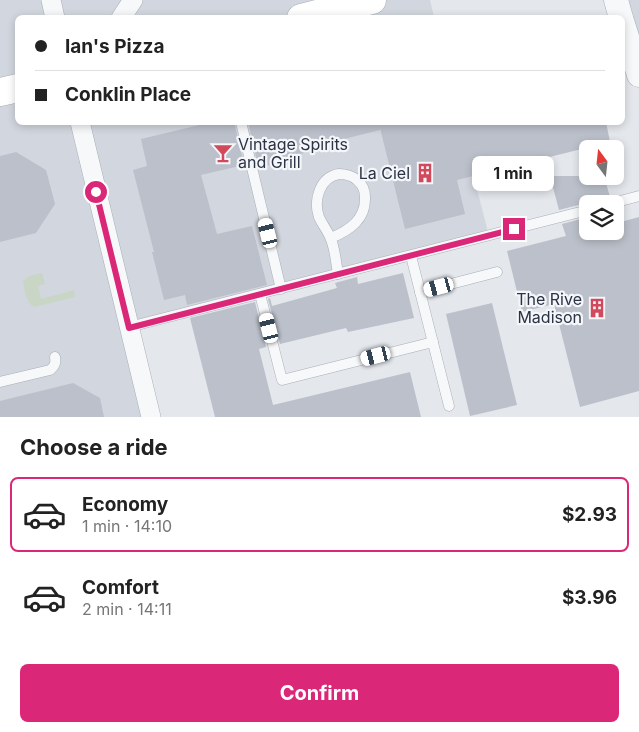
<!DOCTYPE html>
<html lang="en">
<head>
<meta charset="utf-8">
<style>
  body { margin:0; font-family:Inter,sans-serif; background:#f2f2f2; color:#222; height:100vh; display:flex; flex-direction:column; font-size:19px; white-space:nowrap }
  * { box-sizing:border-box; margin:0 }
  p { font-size:16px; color:#767676 }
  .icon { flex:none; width:28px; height:28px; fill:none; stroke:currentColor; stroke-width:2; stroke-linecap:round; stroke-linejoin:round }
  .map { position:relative; height:417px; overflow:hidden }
  .panel { display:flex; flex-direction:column; background:#fff; flex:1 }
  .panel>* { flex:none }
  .guide { position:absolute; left:15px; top:15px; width:610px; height:110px; border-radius:8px; box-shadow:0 2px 8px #0003; display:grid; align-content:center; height:110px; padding:0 20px; background:#fff }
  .needle { width:32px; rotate:345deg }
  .buttons { position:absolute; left:579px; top:140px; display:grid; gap:10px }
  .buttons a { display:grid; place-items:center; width:45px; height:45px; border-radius:8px; background:#fff; box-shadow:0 2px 8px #0003; font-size:25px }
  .end { position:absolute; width:22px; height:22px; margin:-11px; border:6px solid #db2777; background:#fff; box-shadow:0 0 0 2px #fff }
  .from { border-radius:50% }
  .bubble { position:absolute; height:35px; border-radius:8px; background:#fff; box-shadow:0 2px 8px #0003; font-size:16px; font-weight:700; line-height:35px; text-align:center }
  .car { position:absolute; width:15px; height:30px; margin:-15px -8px; border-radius:6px; box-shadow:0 0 4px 1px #0007; background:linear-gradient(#fff 24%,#345 0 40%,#fff 0 76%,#345 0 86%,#fff 0) }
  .guide b { display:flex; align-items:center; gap:18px; height:48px; font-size:19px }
  .guide b+b { border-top:1px solid #e0e0e0 }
  .guide i { width:12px; height:12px; background:#222 }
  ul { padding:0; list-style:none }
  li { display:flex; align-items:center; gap:15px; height:75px; margin:0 10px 8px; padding:0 10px; border:2px solid transparent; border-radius:8px }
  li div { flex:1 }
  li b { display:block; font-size:19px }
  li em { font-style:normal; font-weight:700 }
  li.on { border-color:#db2777 }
  li>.icon { width:45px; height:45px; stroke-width:1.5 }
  h2 { padding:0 20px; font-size:22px; line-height:60px }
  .action { display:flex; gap:10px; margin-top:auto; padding:10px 20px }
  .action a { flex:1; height:58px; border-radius:8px; background:#db2777; color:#fff; font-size:20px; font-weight:700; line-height:58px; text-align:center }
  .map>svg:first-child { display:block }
</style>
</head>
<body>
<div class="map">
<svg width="639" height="417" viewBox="0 0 639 417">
  <rect width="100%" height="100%" fill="#e4e7ec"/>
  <g fill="#d2d6de">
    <polygon points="0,0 430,0 434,17 18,18 18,122 460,123 489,236 129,327 151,417 0,417"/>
    <polygon points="616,0 639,0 639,75"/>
  </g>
  <path fill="#c9d6c5" d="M 42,273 L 45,284 L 38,286 L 41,299 L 74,290 L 75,297 L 34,307 C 25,302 25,290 23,281 L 29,276 Z"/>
  <g fill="#bbc0ca">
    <polygon points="212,122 234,122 244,165 201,175 217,234 252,226 267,285 187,305 185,295 164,300 152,252 154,252 133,170 147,166 141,139"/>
    <polygon points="248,122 606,122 610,142 457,180 465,214 405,229 380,128 380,130 320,145 321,149 300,154 302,161 278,167 277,163 266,166 264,159 257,161"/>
    <polygon points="16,152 46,170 55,204 36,233 0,242 0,156"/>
    <polygon points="550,176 604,176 610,197 605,199 602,204 586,203 559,210"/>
    <polygon points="588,217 588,231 615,231 615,217 617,223 639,217 639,391 580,407 554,304 522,312 507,251 566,236 562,224"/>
    <polygon points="403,273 414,318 348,332 346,328 280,344 268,299 270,298 272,306 337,288 335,283 357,277 358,284"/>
    <polygon points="255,302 266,347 259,349 273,405 410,372 421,417 215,417 190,318"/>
    <polygon points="492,303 517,405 470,416 446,314"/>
    <polygon points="73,383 100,398 104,417 0,417 0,401"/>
  </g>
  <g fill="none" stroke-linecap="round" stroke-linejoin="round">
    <defs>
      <g id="service">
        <polyline points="241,122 281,289"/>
        <polyline points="609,204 639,196"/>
        <path d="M 331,238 C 350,230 366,219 365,197 C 365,190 362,184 357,180 C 353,176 345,174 339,174 C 320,177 313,200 319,217 C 322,224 327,230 330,237 C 335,247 336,263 338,274"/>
        <polyline points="411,256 449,406"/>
        <polyline points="420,292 497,272"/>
        <polyline points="260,294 282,380 433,342"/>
        <polyline points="129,327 588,210"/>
        <path d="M 0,382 L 50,370 C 55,366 56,363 55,357"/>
      </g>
      <g id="minor">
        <polyline points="51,0 55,18"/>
        <polyline points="121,18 133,0"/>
        <polyline points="80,122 151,417"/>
      </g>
      <g id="tertiary">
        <polyline points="616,0 621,18"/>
        <polyline points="622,21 639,75"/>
      </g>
      <g id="secondary">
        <polyline points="301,18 372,0"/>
        <polyline points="0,92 18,88"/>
      </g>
    </defs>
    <use href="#service" stroke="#a9aeb7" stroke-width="11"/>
    <use href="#minor" stroke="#a9aeb7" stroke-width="20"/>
    <use href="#tertiary" stroke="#a9aeb7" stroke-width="25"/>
    <use href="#secondary" stroke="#a9aeb7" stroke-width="29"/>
    <use href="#service" stroke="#f7f8fa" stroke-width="10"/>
    <use href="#minor" stroke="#f7f8fa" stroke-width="19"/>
    <use href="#tertiary" stroke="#f7f8fa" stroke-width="24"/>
    <use href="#secondary" stroke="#fff" stroke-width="28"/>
  </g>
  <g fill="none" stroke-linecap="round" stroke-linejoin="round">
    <polyline stroke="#db2777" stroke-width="6" points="96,192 129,328 514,229"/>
  </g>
  <defs>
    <symbol id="bar-bare" viewBox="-9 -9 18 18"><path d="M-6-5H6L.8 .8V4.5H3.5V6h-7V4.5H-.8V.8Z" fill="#d1495b" stroke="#f4f6f9" stroke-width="2.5" paint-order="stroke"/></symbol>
    <symbol id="building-bare" viewBox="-9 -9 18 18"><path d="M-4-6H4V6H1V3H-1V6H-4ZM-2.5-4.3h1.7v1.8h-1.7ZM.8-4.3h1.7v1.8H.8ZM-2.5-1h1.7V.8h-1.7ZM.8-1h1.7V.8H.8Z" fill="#d1495b" stroke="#f4f6f9" stroke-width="2.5" paint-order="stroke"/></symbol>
  </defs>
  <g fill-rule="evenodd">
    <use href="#bar-bare" x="209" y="139" width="28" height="28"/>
    <use href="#building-bare" x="411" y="159" width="28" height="28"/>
    <use href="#building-bare" x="583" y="294" width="28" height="28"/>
  </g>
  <g text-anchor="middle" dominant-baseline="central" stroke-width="4.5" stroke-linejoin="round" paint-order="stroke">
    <g font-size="16" fill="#2b3445" stroke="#f4f6f9" text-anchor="end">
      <text x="238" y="144" text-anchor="start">Vintage Spirits<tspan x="238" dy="18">and Grill</tspan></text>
      <text x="410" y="173">La Ciel</text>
      <text x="582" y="299">The Rive<tspan x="582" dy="18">Madison</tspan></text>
    </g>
  </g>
</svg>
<div class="buttons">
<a><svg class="needle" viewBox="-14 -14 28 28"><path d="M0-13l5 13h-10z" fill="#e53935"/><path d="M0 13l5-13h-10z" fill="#767676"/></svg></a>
<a><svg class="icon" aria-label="layers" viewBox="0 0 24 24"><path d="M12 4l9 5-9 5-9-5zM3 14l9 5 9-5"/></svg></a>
</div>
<i class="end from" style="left:96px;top:192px"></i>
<i class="end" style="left:514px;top:229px"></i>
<div class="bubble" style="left:472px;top:156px;width:82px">1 min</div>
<i class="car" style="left:268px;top:233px;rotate:346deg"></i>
<i class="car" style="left:439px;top:287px;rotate:255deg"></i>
<i class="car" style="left:269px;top:328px;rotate:346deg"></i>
<i class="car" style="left:376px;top:356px;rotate:256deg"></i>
<div class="guide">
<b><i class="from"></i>Ian's Pizza</b>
<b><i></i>Conklin Place</b>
</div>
</div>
<section class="panel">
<h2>Choose a ride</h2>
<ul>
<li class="on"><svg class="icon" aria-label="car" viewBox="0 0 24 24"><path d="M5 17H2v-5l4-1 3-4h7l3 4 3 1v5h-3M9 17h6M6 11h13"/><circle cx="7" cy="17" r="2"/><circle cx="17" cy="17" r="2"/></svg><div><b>Economy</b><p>1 min · 14:10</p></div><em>$2.93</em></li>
<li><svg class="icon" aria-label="car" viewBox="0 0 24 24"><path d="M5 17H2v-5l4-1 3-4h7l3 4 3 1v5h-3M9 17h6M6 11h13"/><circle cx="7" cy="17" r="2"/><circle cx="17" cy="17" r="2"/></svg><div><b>Comfort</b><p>2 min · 14:11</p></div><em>$3.96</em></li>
</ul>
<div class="action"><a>Confirm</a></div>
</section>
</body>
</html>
